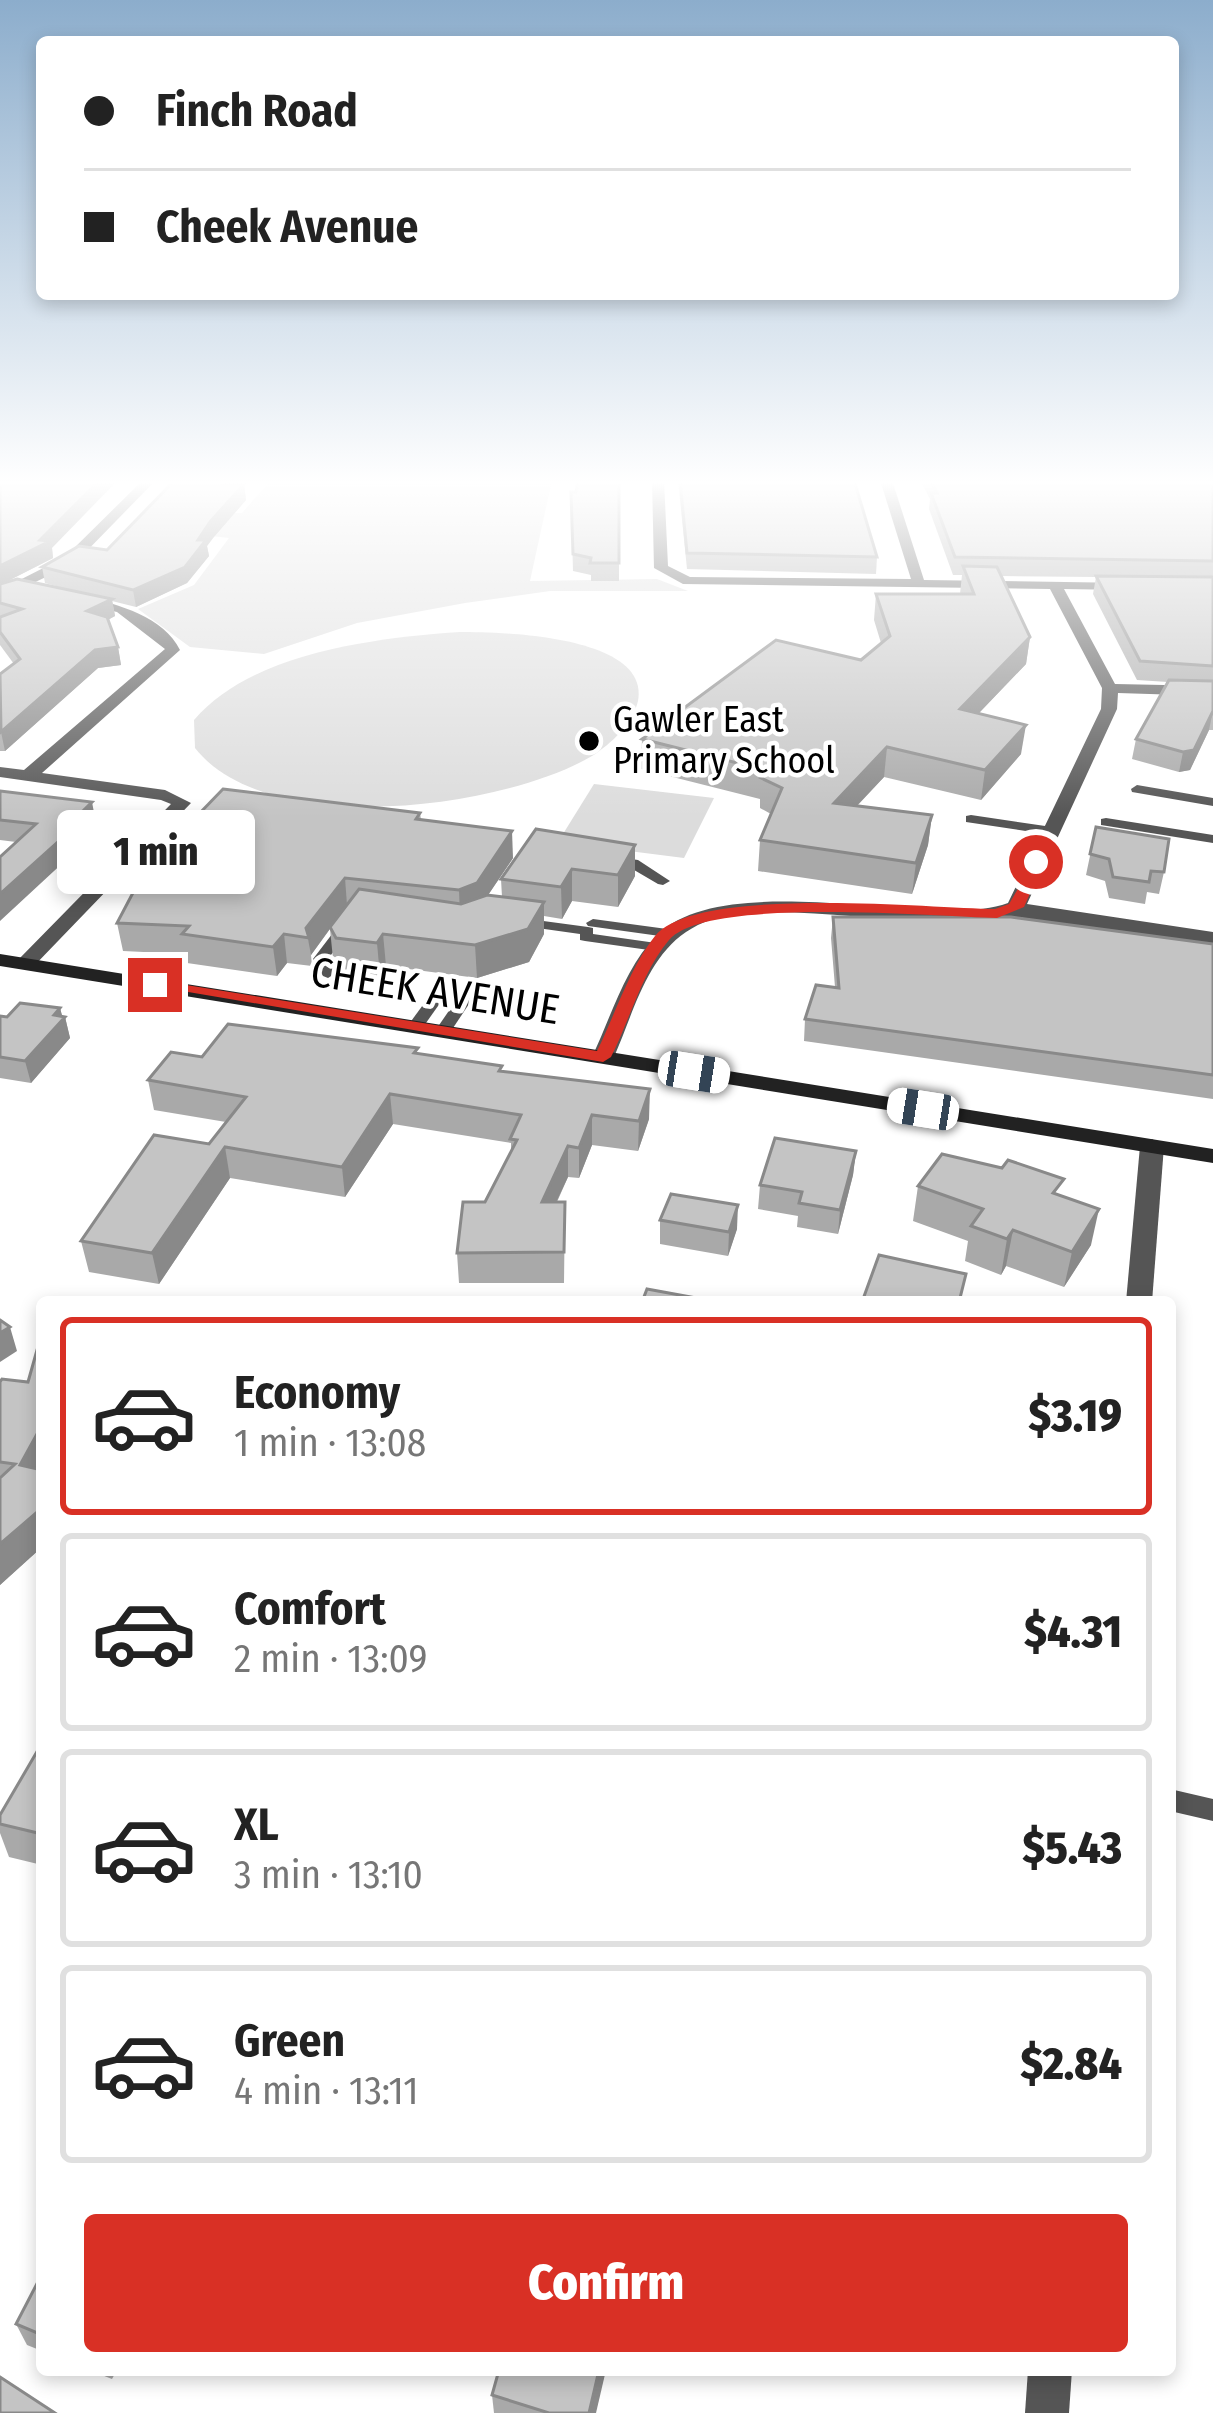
<!DOCTYPE html>
<html lang="en">
<head>
<meta charset="utf-8">
<style>
  body { margin:0; font-family:"Fira Sans Condensed",sans-serif; background:#f2f2f2; color:#222; height:100vh; display:flex; flex-direction:column; font-size:45px; white-space:nowrap }
  * { box-sizing:border-box; margin:0 }
  p { font-size:39px; color:#767676 }
  .icon { flex:none; width:66px; height:66px; fill:none; stroke:currentColor; stroke-width:2; stroke-linecap:round; stroke-linejoin:round }
  .map { position:relative; flex:1; overflow:hidden }
  .panel { position:absolute; left:36px; top:1296px; width:1140px; height:1080px; display:flex; flex-direction:column; background:#fff; border-radius:12px; box-shadow:0 6px 18px #0003 }
  .panel>* { flex:none }
  .guide { position:absolute; left:36px; top:36px; width:1143px; height:264px; border-radius:12px; box-shadow:0 6px 18px #0003; display:grid; align-content:center; height:264px; padding:0 48px; background:#fff }
  .end { position:absolute; width:54px; height:54px; margin:-27px; border:15px solid #d93025; background:#fff; box-shadow:0 0 0 6px #fff }
  .from { border-radius:50% }
  .bubble { position:absolute; height:84px; border-radius:12px; background:#fff; box-shadow:0 6px 18px #0003; font-size:39px; font-weight:800; line-height:84px; text-align:center }
  .car { position:absolute; width:36px; height:72px; margin:-36px -18px; border-radius:15px; box-shadow:0 0 9px 3px #0007; background:linear-gradient(#fff 24%,#345 0 40%,#fff 0 76%,#345 0 86%,#fff 0) }
  .guide b { display:flex; align-items:center; gap:42px; height:114px; font-size:45px }
  .guide b+b { border-top:3px solid #e0e0e0 }
  .guide i { width:30px; height:30px; background:#222 }
  ul { padding:21px 0 0; list-style:none }
  li { display:flex; align-items:center; gap:36px; height:198px; margin:0 24px 18px; padding:0 24px; border:6px solid #e0e0e0; border-radius:12px }
  li div { flex:1 }
  li b { display:block; font-size:45px }
  li em { font-style:normal; font-weight:800 }
  li.active { border-color:#d93025 }
  li>.icon { width:108px; height:108px; stroke-width:1.5 }
  .cta { display:flex; gap:24px; margin-top:auto; padding:24px 48px }
  .cta a { flex:1; height:138px; border-radius:12px; background:#d93025; color:#fff; font-size:48px; font-weight:800; line-height:138px; text-align:center }
  .map>svg:first-child { display:block }
</style>
</head>
<body>
<div class="map">
<svg width="1213" height="2413" viewBox="0 0 1213 2413">
  <rect width="100%" height="100%" fill="#fff"/>
  <g fill="#dcdcdc">
    <polygon points="271,480 552,480 530,581 657,579 688,591 550,591 465,603 357,623 264,654 190,647 138,609 194,585 229,538 193,534 213,513 242,513"/>
    <path d="M 460,632 C 500,632 650,635 638,701 C 633,723 611,744 592,756 C 502,809 267,840 195,748 L 194,720 C 252,652 375,638 460,632 Z"/>
    <polygon points="594,784 714,798 684,858 558,842"/>
  </g>
  <g fill="none" stroke-linecap="round" stroke-linejoin="round">
    <g fill="#555" fill-rule="evenodd">
      <polygon points="1137,785 1213,798 1213,806 1132,792 1131,789"/>
      <polygon points="971,815 1052,827 1059,831 1052,835 966,822 966,816"/>
      <polygon points="1106,818 1213,835 1213,843 1101,825 1101,819"/>
      <polygon points="611,856 638,860 670,881 663,885 658,884 629,867 606,863 604,860"/>
      <polygon points="521,918 588,927 593,928 593,934 656,943 663,947 656,951 585,941 580,940 580,934 516,925 514,922"/>
      <polygon points="593,919 667,929 674,933 667,937 588,926 586,923"/>
      <polygon points="344,924 351,928 328,959 336,973 328,978 323,976 313,959 339,925"/>
      <polygon points="447,977 455,982 421,1030 409,1030 407,1027 409,1024 442,979"/>
      <polygon points="473,981 481,986 449,1034 437,1034 435,1031 468,983"/>
      <polygon points="1170,1789 1213,1799 1213,1821 1170,1811"/>
    </g>
    <g fill="#555" fill-rule="evenodd">
      <polygon points="143,480 156,480 75,563 0,599 0,590 65,557"/>
      <path d="M 652,480 L 664,480 L 668,566 L 690,577 L 911,579 L 880,480 L 892,480 L 924,580 L 1130,583 L 1132,586 L 1125,590 L 1064,589 L 1115,684 L 1213,686 L 1213,696 L 1118,693 L 1117,709 L 1027,904 L 1213,932 L 1213,944 L 1039,921 C 1006,912 967,921 931,921 C 869,920 799,908 738,914 C 720,915 701,922 686,932 C 646,959 633,1014 614,1057 L 611,1062 L 595,1062 L 592,1057 C 611,1017 625,967 657,935 C 709,884 839,906 908,908 C 939,910 978,914 1008,903 L 1101,709 L 1102,688 L 1050,589 L 683,584 L 654,568 Z"/>
      <path d="M 85,597 C 118,604 164,617 180,650 L 42,773 L 165,790 L 191,803 L 32,968 L 18,968 L 18,960 L 171,804 L 161,800 L 0,777 L 0,767 L 24,770 L 165,649 L 117,612 L 80,604 L 80,598 Z"/>
      <polygon points="1152,1139 1164,1146 1152,1302 1126,1302 1140,1146"/>
      <polygon points="1028,2370 1072,2370 1069,2413 1025,2413"/>
    </g>
    <polygon fill="#222" fill-rule="evenodd" points="0,954 1213,1149 1213,1163 0,966"/>
  </g>
  <g fill="#a9a9a9">
    <polygon points="0,480 52,548 53,558 6,582 74,591 45,583 42,567 107,550 175,480 250,480 244,485 246,500 213,538 207,546 209,556 187,583 136,607 112,601 115,616 108,620 118,647 121,665 98,668 5,751 0,751 0,674 14,664 0,645"/>
    <polygon points="619,480 619,581 591,581 591,575 573,571 571,492"/>
    <polygon points="678,480 854,480 877,557 876,574 687,569"/>
    <polygon points="920,480 1213,480 1213,730 1209,730 1190,770 1179,772 1132,759 1136,739 1168,682 1137,680 1093,594 1096,577 1001,576 1030,637 1026,664 979,713 1021,754 981,800 884,777 857,806 932,815 928,845 912,894 758,871 760,840 771,814 760,808 760,799 641,769 642,739 861,660 881,643 874,620 876,594 960,594 962,575 953,575 929,509 930,499"/>
    <polygon points="0,791 96,823 93,826 94,834 16,842 0,840"/>
    <polygon points="420,813 421,820 513,858 488,895 502,897 501,879 536,829 635,876 618,907 572,901 562,919 544,916 544,934 529,962 477,978 386,966 380,976 339,970 333,959 330,929 311,955 312,966 287,963 277,976 187,963 185,954 123,951 117,923"/>
    <polygon points="1096,827 1164,872 1159,894 1147,892 1145,904 1109,898 1105,881 1086,875"/>
    <polygon points="833,917 1213,944 1213,1099 804,1041 805,1019 835,987 831,938"/>
    <polygon points="60,1008 62,1016 65,1017 70,1038 31,1083 0,1078 0,1016 7,1017"/>
    <polygon points="418,1054 502,1071 649,1119 638,1151 592,1145 579,1178 568,1177 557,1202 565,1202 564,1283 459,1283 457,1253 511,1151 511,1143 393,1124 345,1197 230,1178 159,1284 89,1272 81,1241 209,1144 226,1122 154,1110 148,1080 202,1057"/>
    <polygon points="856,1151 853,1175 838,1234 797,1227 798,1216 758,1209 760,1185"/>
    <polygon points="918,1186 1060,1196 1091,1245 1064,1287 1006,1266 1001,1275 965,1261 968,1241 913,1221"/>
    <polygon points="660,1220 737,1229 728,1256 660,1244"/>
    <polygon points="42,1350 42,1547 0,1585 0,1382 28,1382"/>
    <polygon points="42,1743 42,1865 9,1857 0,1833 0,1824"/>
    <polygon points="42,2274 42,2351 27,2345 16,2324"/>
    <polygon points="89,2370 117,2370 112,2379"/>
    <polygon points="492,2395 596,2413 494,2413"/>
  </g>
  <g fill="#898989">
    <polygon points="100,480 118,480 52,548 53,558 0,585 0,566 40,540"/>
    <polygon points="228,480 250,480 244,485 246,500 213,538 207,546 209,556 187,583 136,607 133,590 198,540 224,484"/>
    <polygon points="112,599 115,616 90,629 87,611"/>
    <polygon points="1030,637 1026,664 956,737 960,709"/>
    <polygon points="118,647 121,665 98,668 5,751 1,732 95,650"/>
    <polygon points="1213,711 1209,730 1190,770 1179,772 1183,752"/>
    <polygon points="1026,725 1021,754 981,800 985,770"/>
    <polygon points="887,747 884,777 831,833 834,803"/>
    <polygon points="92,802 96,823 93,826 94,834 0,921 0,894"/>
    <polygon points="932,815 928,845 912,894 916,863"/>
    <polygon points="512,831 513,858 478,910 460,917 459,890"/>
    <polygon points="635,845 635,876 618,907 618,875"/>
    <polygon points="572,869 572,901 562,919 561,887"/>
    <polygon points="345,878 347,905 311,955 306,928"/>
    <polygon points="544,902 544,934 529,962 477,978 475,945"/>
    <polygon points="284,934 287,963 277,976 273,947"/>
    <polygon points="383,934 386,966 380,976 377,943"/>
    <polygon points="60,1008 63,1019 65,1017 70,1038 31,1083 25,1061"/>
    <polygon points="650,1089 649,1119 638,1151 639,1121"/>
    <polygon points="390,1094 393,1124 345,1197 342,1167"/>
    <polygon points="592,1115 592,1145 579,1178 579,1148"/>
    <polygon points="568,1146 568,1177 542,1232 542,1202"/>
    <polygon points="225,1147 230,1178 159,1284 152,1253"/>
    <polygon points="856,1151 853,1175 838,1234 840,1210"/>
    <polygon points="738,1205 737,1229 728,1256 729,1232"/>
    <polygon points="1099,1209 1091,1245 1064,1287 1072,1252"/>
    <polygon points="1013,1230 1006,1266 1001,1275 1007,1239"/>
    <polygon points="10,1327 17,1351 0,1362 0,1333"/>
    <polygon points="42,1425 42,1472 20,1465"/>
    <polygon points="42,1508 42,1547 0,1585 0,1544"/>
    <polygon points="599,2370 606,2370 596,2413 589,2413"/>
  </g>
  <g fill="#c4c4c4" stroke="#898989" stroke-width="3">
    <polygon points="0,480 100,480 40,540 50,541 0,566"/>
    <polygon points="175,480 228,480 224,484 244,484 210,522 198,540 206,540 185,567 133,590 42,567 79,546 107,550"/>
    <polygon points="578,480 619,480 619,563 590,563 591,558 573,554 571,492 576,492"/>
    <polygon points="680,480 854,480 877,557 687,553"/>
    <polygon points="930,480 1213,480 1213,561 955,557 931,493 937,493"/>
    <polygon points="963,566 997,567 1030,637 960,709 1026,725 985,770 887,747 834,803 932,815 916,863 760,840 782,788 761,778 769,771 642,739 776,640 861,660 890,636 876,594 974,594"/>
    <polygon points="1096,576 1213,577 1213,666 1140,661"/>
    <polygon points="17,579 112,599 87,611 107,617 118,647 95,650 1,732 0,674 20,659 0,632 0,617 22,609 0,603 0,584"/>
    <polygon points="1169,680 1213,681 1213,711 1194,750 1183,752 1136,739"/>
    <polygon points="223,789 420,813 416,819 512,831 477,883 459,890 345,878 306,928 309,938 284,934 273,947 182,934 189,926 117,923 145,870"/>
    <polygon points="0,791 92,802 82,812 90,813 0,894 0,857 36,824 0,820"/>
    <polygon points="1096,827 1169,839 1164,872 1151,871 1149,882 1113,877 1109,859 1090,854"/>
    <polygon points="536,829 635,845 618,875 572,869 561,887 501,879"/>
    <polygon points="359,889 461,904 487,895 544,902 528,929 475,945 383,934 377,943 336,938 330,927"/>
    <polygon points="833,917 1011,917 1213,944 1213,1075 805,1019 816,985 839,988"/>
    <polygon points="20,1003 60,1008 54,1015 65,1017 25,1061 0,1057 0,1016 7,1017"/>
    <polygon points="228,1024 418,1048 414,1053 502,1066 499,1071 650,1089 639,1121 592,1115 579,1148 568,1146 542,1202 565,1202 564,1252 457,1253 463,1202 485,1202 517,1140 510,1139 521,1115 390,1094 342,1167 225,1147 152,1253 81,1241 154,1135 209,1144 246,1097 148,1080 171,1052 202,1057"/>
    <polygon points="775,1138 856,1151 840,1210 799,1203 802,1192 760,1185"/>
    <polygon points="942,1154 1002,1168 1008,1160 1064,1179 1053,1193 1099,1209 1072,1252 1013,1230 1007,1239 971,1226 983,1209 918,1186"/>
    <polygon points="671,1194 738,1205 729,1232 660,1220"/>
    <polygon points="879,1255 966,1274 959,1302 862,1302"/>
    <polygon points="647,1289 696,1298 695,1302 642,1302"/>
    <polygon points="0,1320 10,1327 0,1333"/>
    <polygon points="37,1350 42,1350 42,1425 20,1465 42,1470 42,1508 0,1544 0,1478 15,1464 0,1462 0,1382 2,1379 28,1382"/>
    <polygon points="42,1743 42,1834 0,1824 0,1815"/>
    <polygon points="42,2274 42,2335 16,2324"/>
    <polygon points="499,2370 599,2370 589,2413 549,2413 492,2395"/>
    <polygon points="0,2377 55,2413 0,2413"/>
  </g>
  <linearGradient id="sky" x2="0" y2="1"><stop stop-color="#8cadcc"/><stop offset="0.59" stop-color="#fff"/><stop offset="1" stop-color="#fff" stop-opacity="0"/></linearGradient>
  <rect width="1213" height="818" fill="url(#sky)"/>
  <path fill="#d93025" d="M 1036,858 L 1044,862 L 1024,907 L 997,918 C 934,917 706,896 669,940 C 643,970 629,1022 611,1057 L 603,1062 L 147,985 L 155,980 L 597,1051 C 615,1015 630,967 655,936 C 696,885 926,908 995,909 L 1009,904 Z"/>
  <circle fill="#000" stroke="#fff" stroke-width="4.5" cx="589" cy="741" r="12"/>
  <g text-anchor="middle" dominant-baseline="central" stroke-width="9" stroke-linejoin="round" paint-order="stroke">
    <g font-size="36" fill="#000" stroke="#fff" text-anchor="start">
      <text x="613" y="720">Gawler East<tspan x="613" dy="41">Primary School</tspan></text>
    </g>
    <g font-size="42" fill="#000" stroke="#fff">
      <text transform="translate(435 991) rotate(9)">CHEEK AVENUE</text>
    </g>
  </g>
</svg>
<i class="end from" style="left:1036px;top:862px"></i>
<i class="end" style="left:155px;top:985px"></i>
<div class="bubble" style="left:57px;top:810px;width:198px">1 min</div>
<i class="car" style="left:694px;top:1072px;rotate:99deg"></i>
<i class="car" style="left:923px;top:1109px;rotate:279deg"></i>
<div class="guide">
<b><i class="from"></i>Finch Road</b>
<b><i></i>Cheek Avenue</b>
</div>
<section class="panel">
<ul>
<li class="active"><svg class="icon" aria-label="car" viewBox="0 0 24 24"><path d="M5 17H2v-5l4-1 3-4h7l3 4 3 1v5h-3M9 17h6M6 11h13"/><circle cx="7" cy="17" r="2"/><circle cx="17" cy="17" r="2"/></svg><div><b>Economy</b><p>1 min · 13:08</p></div><em>$3.19</em></li>
<li><svg class="icon" aria-label="car" viewBox="0 0 24 24"><path d="M5 17H2v-5l4-1 3-4h7l3 4 3 1v5h-3M9 17h6M6 11h13"/><circle cx="7" cy="17" r="2"/><circle cx="17" cy="17" r="2"/></svg><div><b>Comfort</b><p>2 min · 13:09</p></div><em>$4.31</em></li>
<li><svg class="icon" aria-label="car" viewBox="0 0 24 24"><path d="M5 17H2v-5l4-1 3-4h7l3 4 3 1v5h-3M9 17h6M6 11h13"/><circle cx="7" cy="17" r="2"/><circle cx="17" cy="17" r="2"/></svg><div><b>XL</b><p>3 min · 13:10</p></div><em>$5.43</em></li>
<li><svg class="icon" aria-label="car" viewBox="0 0 24 24"><path d="M5 17H2v-5l4-1 3-4h7l3 4 3 1v5h-3M9 17h6M6 11h13"/><circle cx="7" cy="17" r="2"/><circle cx="17" cy="17" r="2"/></svg><div><b>Green</b><p>4 min · 13:11</p></div><em>$2.84</em></li>
</ul>
<div class="cta"><a>Confirm</a></div>
</section>
</div>
</body>
</html>
